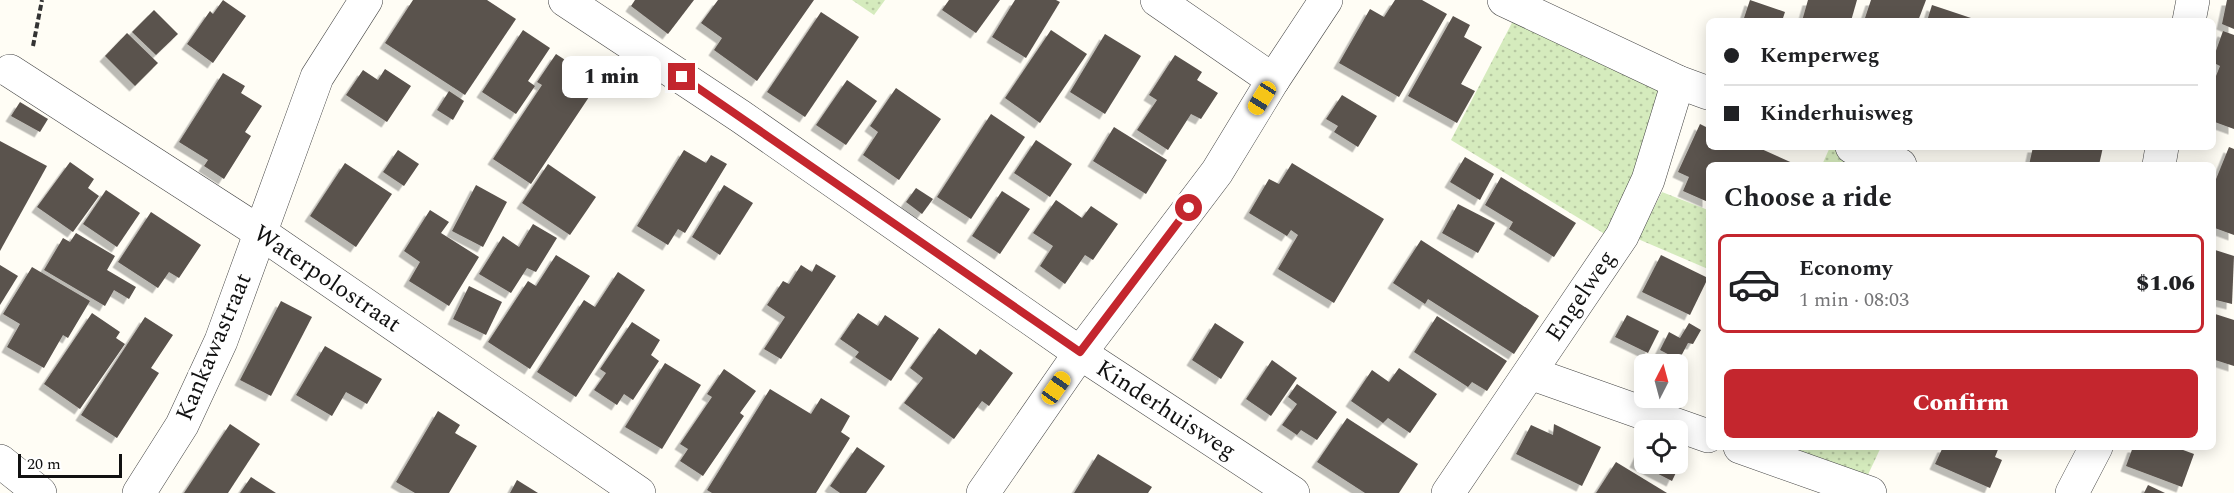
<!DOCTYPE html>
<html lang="en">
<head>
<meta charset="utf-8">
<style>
  body { margin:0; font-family:Spectral,serif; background:#f6f6f6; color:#202124; height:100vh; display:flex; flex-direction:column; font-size:22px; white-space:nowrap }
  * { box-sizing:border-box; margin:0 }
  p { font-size:20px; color:#757577 }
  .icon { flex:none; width:33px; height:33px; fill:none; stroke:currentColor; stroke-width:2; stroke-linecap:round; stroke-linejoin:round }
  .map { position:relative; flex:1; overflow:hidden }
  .sheet { position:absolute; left:1706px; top:162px; width:510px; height:288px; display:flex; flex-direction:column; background:#fff; border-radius:9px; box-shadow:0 3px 15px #0003 }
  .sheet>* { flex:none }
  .guide { position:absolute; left:1706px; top:18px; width:510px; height:132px; border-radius:9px; box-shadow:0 3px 15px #0003; display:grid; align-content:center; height:132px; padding:0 18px; background:#fff }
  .needle { width:39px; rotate:6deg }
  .tools { position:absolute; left:1634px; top:354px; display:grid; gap:12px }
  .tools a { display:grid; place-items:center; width:54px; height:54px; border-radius:9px; background:#fff; box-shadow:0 3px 15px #0003; font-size:30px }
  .scale { position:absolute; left:18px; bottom:15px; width:104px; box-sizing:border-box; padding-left:6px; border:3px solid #111; border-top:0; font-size:16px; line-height:21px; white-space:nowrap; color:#111; -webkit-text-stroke:4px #fff; paint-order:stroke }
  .end { position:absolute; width:27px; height:27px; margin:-14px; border:8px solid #c4262e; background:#fff; box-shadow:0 0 0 3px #fff }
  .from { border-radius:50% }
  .bubble { position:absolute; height:42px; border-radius:9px; background:#fff; box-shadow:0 3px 15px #0003; font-size:20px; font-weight:800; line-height:42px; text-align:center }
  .car { position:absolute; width:18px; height:36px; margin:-18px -9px; border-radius:8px; box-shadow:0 0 4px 2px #0007; background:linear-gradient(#f5c518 24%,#345 0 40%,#f5c518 0 76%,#345 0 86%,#f5c518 0) }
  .guide b { display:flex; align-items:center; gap:21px; height:57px; font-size:22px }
  .guide b+b { border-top:2px solid #e0e0e0 }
  .guide i { width:15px; height:15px; background:#202124 }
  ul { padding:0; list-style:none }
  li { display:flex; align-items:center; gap:18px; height:99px; margin:0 12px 9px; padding:0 6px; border:3px solid transparent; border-radius:9px }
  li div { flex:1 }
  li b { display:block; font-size:22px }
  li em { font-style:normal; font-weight:800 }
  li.selected { border-color:#c4262e }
  li>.icon { width:54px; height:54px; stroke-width:1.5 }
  h2 { padding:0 18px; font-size:27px; line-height:72px }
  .cta { display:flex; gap:12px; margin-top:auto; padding:12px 18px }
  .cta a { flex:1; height:69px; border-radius:9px; background:#c4262e; color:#fff; font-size:24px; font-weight:800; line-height:69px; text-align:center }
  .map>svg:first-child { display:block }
</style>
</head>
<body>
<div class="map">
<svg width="2234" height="493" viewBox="0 0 2234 493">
  <defs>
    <pattern id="green-dots" width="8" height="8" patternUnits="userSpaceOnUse" patternTransform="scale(1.5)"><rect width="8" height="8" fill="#d5ebbd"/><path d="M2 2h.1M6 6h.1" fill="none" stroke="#b6c8a1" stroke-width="1.8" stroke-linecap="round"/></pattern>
    <filter id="shadow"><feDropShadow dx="-5.5" dy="5.5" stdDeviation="0" flood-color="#0004"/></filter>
  </defs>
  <rect width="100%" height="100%" fill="#fffdf5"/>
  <g fill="url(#green-dots)">
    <polygon points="852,0 885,0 874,15"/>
    <polygon points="1515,17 1658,89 1661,110 1608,236 1451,140"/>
    <polygon points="1830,147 1831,147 1877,165 1822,165"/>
    <polygon points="1662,192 1708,210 1708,269 1638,239"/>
    <polygon points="1769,447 1881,447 1865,481"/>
  </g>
  <g fill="#5a524d" filter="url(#shadow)">
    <polygon points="223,0 246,16 213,63 187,44 210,11 213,14"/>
    <polygon points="413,0 487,0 516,19 465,95 385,43"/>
    <polygon points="635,0 694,0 668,34 631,6"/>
    <polygon points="718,0 814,0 757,81 714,50 722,38 701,23"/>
    <polygon points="949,0 1000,0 976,33 942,10"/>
    <polygon points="1015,0 1056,0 1060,2 1026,58 992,37"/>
    <polygon points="1395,0 1422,0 1447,14 1399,97 1339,63 1370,9 1384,17"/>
    <polygon points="1750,0 1785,12 1783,18 1791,21 1743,21"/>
    <polygon points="1808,0 1857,0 1851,21 1802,21"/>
    <polygon points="1871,0 1926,0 1918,21 1864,21"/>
    <polygon points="2227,0 2234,0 2234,29 2222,24"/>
    <polygon points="1932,5 1980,21 1927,21"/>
    <polygon points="154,10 178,34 156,55 132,32"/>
    <polygon points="821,12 859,37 805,117 767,92"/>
    <polygon points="1453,16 1470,25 1464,37 1482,47 1461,84 1475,91 1457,123 1408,96"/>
    <polygon points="523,30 550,48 528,81 535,86 516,114 482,92"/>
    <polygon points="1051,30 1087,54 1040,123 1005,98"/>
    <polygon points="2223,31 2234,35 2234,129 2212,121 2212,86 2220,66 2212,62"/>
    <polygon points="127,33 158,63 135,86 105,56"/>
    <polygon points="1105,34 1141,56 1105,114 1070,92"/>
    <polygon points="556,54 599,82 531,184 493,159 542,85 537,82"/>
    <polygon points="1175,55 1202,72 1197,80 1218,93 1201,119 1191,114 1168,150 1137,130 1157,100 1149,95"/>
    <polygon points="385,69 411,86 387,122 346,95 363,70 378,80"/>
    <polygon points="223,73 245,86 241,93 262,106 245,132 251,136 224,179 204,166 208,160 179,142"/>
    <polygon points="847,80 877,101 846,145 816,125"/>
    <polygon points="896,88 941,119 899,180 863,155 878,132 870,126"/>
    <polygon points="449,91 464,101 453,120 437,110"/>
    <polygon points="1342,95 1377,116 1358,147 1334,132 1338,126 1326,119"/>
    <polygon points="20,102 48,119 40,132 11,116"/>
    <polygon points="991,114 1025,137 971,219 937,197"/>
    <polygon points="1700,124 1708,128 1708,147 1757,147 1797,165 1708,165 1708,202 1683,191 1689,177 1678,172"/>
    <polygon points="1114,127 1167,160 1146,194 1093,161"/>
    <polygon points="1036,140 1072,164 1050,197 1014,173"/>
    <polygon points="0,141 47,166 0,251"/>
    <polygon points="2033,147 2103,147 2099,165 2029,165"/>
    <polygon points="2229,147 2234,149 2234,235 2212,227 2212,189"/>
    <polygon points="398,150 419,164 404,186 383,172"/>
    <polygon points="684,150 706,163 711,155 727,164 685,233 678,229 668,245 637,226"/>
    <polygon points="1465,157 1494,174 1480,200 1450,182"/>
    <polygon points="70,162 94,179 88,188 99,196 73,232 37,207"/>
    <polygon points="345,163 392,194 356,247 310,216"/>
    <polygon points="1292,163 1384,219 1334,303 1278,269 1298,235 1291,230 1287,236 1249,213 1269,179 1279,184"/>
    <polygon points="548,164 596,197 570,235 522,203"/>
    <polygon points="1501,177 1576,223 1554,257 1509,229 1513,222 1485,205"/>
    <polygon points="476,185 507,202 483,247 452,231"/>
    <polygon points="724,185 753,203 720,255 692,237"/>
    <polygon points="916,188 933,199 922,214 906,202"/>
    <polygon points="106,190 140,213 117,247 83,224"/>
    <polygon points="1002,191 1030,209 1000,254 972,236"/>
    <polygon points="1056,200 1082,218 1091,206 1118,224 1093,260 1085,255 1065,284 1040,266 1053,246 1033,233"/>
    <polygon points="1458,204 1495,223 1478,253 1442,233"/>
    <polygon points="430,210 449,222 441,233 479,257 449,306 409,281 420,262 404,251"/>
    <polygon points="151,212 201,245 179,278 169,272 158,288 118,262"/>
    <polygon points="533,224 557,238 536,272 527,268 511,293 479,274 503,236 519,247"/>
    <polygon points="76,233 115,256 107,270 136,287 129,299 114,290 105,306 44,270 63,238 70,242"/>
    <polygon points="1421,240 1539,316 1514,354 1428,299 1425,304 1393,283"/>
    <polygon points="2212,249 2234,256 2232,304 2212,299"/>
    <polygon points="556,255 590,276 530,369 488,342 528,281 536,286"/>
    <polygon points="1661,255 1708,278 1690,315 1642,292"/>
    <polygon points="816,264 836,276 781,359 764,349 785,317 767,305 783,281 789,284 801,265 812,272"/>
    <polygon points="0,265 18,276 0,305"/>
    <polygon points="32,267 90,301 68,338 63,335 44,368 7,347 20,324 3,314"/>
    <polygon points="618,272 645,290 576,397 537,372 584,300 595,307"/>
    <polygon points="469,286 502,302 486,335 453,319"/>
    <polygon points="281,301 312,317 271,396 240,380"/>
    <polygon points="92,313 120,332 116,338 125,344 80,409 44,384"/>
    <polygon points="858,313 878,326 885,315 919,338 891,381 855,357 859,352 840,339"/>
    <polygon points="2212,313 2234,320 2234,366 2212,359"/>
    <polygon points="1627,315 1659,331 1648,353 1615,337"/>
    <polygon points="1437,316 1507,361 1487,391 1472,382 1468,387 1414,352"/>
    <polygon points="145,317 173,335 151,368 159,373 117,438 81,415"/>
    <polygon points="632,322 660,340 651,355 659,361 633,400 624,394 617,405 594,390 606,373 600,369"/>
    <polygon points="1215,323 1244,342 1221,379 1192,360"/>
    <polygon points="1689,323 1701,330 1693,344 1688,343 1679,360 1660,350 1669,332 1680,338"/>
    <polygon points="939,328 976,355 980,349 1013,373 989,406 982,401 954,439 904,403 923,378 910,368"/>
    <polygon points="325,346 382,379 367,404 346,392 332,416 296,395"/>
    <polygon points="1272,360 1297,378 1271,416 1246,399"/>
    <polygon points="665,363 701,385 662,449 625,427"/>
    <polygon points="1399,368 1437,394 1410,433 1388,418 1383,423 1351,401 1372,370 1389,382"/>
    <polygon points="724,369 756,391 740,413 744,416 703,476 680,461 688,449 680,444 712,397 707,394"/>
    <polygon points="1297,384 1337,412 1317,440 1301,430 1297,435 1282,425 1297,404 1288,397"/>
    <polygon points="770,389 811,414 821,398 850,416 841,432 850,438 816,493 712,493 707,490"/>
    <polygon points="438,411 460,425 455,433 477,446 449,493 415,493 396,482"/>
    <polygon points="1347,418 1418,464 1399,493 1365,493 1317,462"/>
    <polygon points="230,424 260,444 228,493 184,493"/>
    <polygon points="1554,424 1601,447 1582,486 1516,454 1531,425 1553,435"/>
    <polygon points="1644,443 1644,464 1677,464 1677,457 1682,460 1672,481 1635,462"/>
    <polygon points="857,447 885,466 866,493 840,493 830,486"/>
    <polygon points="1943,447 1999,447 1995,457 2002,460 1990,488 1935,464"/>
    <polygon points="2133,447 2175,447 2194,454 2182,487 2126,466"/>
    <polygon points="1098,454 1152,487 1148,493 1074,493"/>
    <polygon points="1616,462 1667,493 1596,493"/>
    <polygon points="251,477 276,493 240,493"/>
    <polygon points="517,480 538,493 510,493"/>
    <polygon points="2148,485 2165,493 2144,493"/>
  </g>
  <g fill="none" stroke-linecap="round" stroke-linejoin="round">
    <defs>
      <g id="minor">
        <polyline points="565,0 740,116 1080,353 1293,493"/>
        <polyline points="1157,0 1273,80"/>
        <polyline points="1504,0 1678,82 1708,93"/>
        <polyline points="2189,21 2193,0"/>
        <polyline points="10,71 261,233 639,493"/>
        <polyline points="1852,147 1900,165"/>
        <polyline points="2159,165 2162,147"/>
        <polyline points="1530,373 1708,436"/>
        <polyline points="1740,447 1870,493"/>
        <polyline points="0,461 40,493"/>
        <polyline points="139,493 182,425 221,341 317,77 366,0"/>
        <polyline points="983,493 1080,353 1217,172 1273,80 1326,0"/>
        <polyline points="1448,493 1622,236 1648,180 1678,82"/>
        <polyline points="2072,493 2096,447"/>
      </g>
    </defs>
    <use href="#minor" stroke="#444" stroke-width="34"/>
    <polyline stroke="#333" stroke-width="4" stroke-dasharray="6 3" stroke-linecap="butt" points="33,46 42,0"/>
    <use href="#minor" stroke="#fff" stroke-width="33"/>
  </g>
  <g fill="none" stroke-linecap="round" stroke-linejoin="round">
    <polyline stroke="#c4262e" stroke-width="8" points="682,77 1080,352 1189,208"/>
  </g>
  <g text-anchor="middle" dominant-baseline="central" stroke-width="6" stroke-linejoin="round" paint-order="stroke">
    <g font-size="24" fill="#111" stroke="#fff">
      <text transform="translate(327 279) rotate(34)">Waterpolostraat</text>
      <text transform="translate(1581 296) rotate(-56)">Engelweg</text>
      <text transform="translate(214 347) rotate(-67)">Kankawastraat</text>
      <text transform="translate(1166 410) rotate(33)">Kinderhuisweg</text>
    </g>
  </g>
</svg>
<div class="tools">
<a><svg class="needle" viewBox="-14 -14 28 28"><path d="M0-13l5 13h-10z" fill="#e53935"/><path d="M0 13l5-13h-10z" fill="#757577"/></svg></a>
<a><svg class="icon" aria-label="locate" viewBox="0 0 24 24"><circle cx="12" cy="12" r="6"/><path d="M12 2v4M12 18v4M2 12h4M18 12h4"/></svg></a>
</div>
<div class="scale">20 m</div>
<i class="end from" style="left:1189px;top:208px"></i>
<i class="end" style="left:682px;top:77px"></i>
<div class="bubble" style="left:562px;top:56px;width:99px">1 min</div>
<i class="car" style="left:1262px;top:98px;rotate:212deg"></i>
<i class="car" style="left:1056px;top:388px;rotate:35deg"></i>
<div class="guide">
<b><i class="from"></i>Kemperweg</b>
<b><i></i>Kinderhuisweg</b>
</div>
<section class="sheet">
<h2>Choose a ride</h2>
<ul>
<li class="selected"><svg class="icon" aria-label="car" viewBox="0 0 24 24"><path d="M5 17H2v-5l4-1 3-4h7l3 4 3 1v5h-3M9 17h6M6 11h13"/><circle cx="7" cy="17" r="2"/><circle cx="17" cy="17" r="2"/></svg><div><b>Economy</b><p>1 min · 08:03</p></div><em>$1.06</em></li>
</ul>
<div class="cta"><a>Confirm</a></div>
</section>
</div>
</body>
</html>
